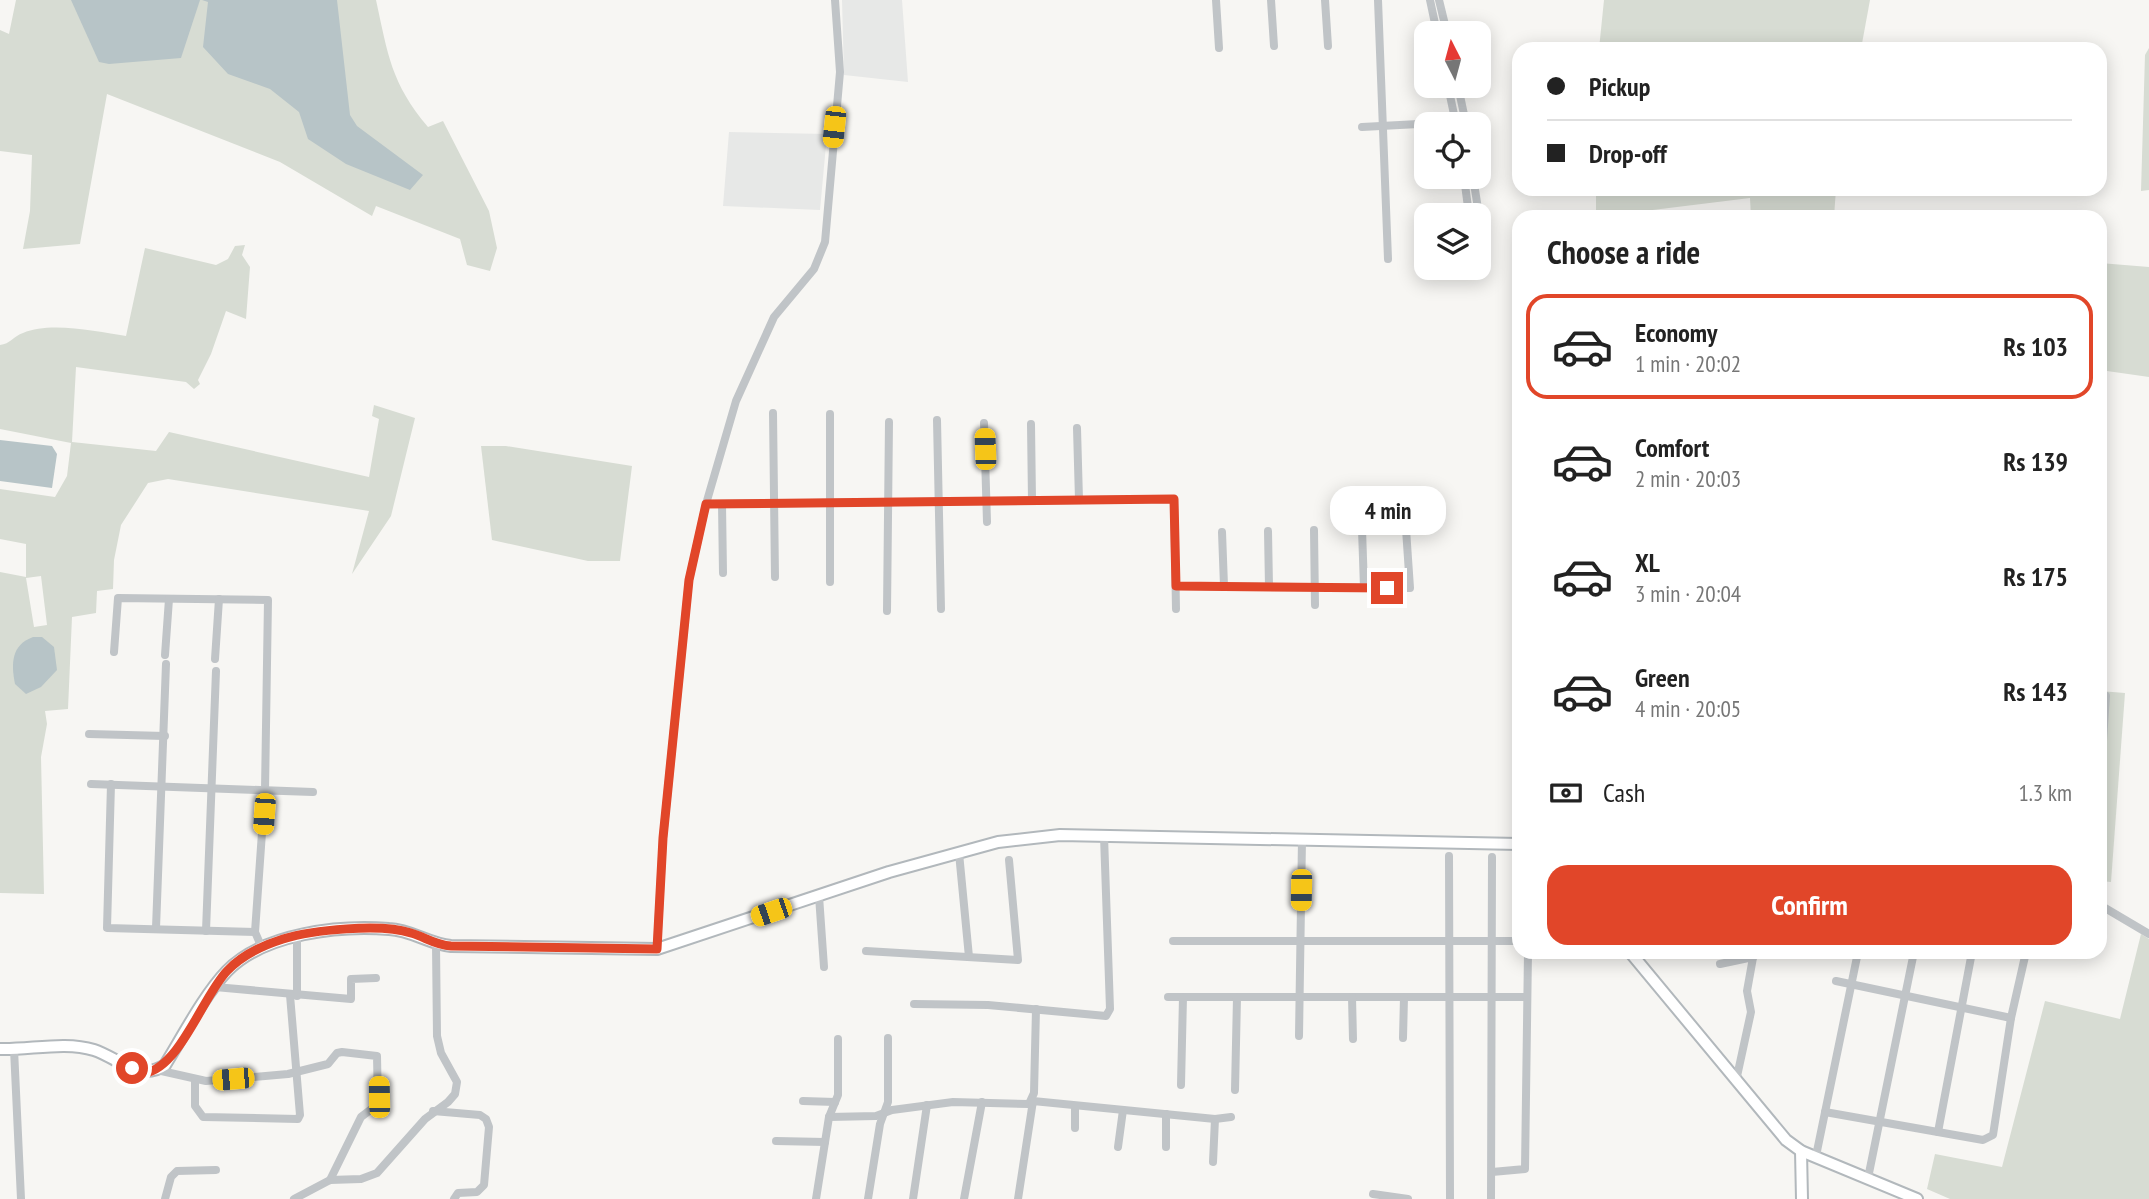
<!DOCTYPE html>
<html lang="en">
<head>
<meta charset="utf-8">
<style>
  body { margin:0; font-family:"PT Sans Narrow",sans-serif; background:#f2f2f2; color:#222; height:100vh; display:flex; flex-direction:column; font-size:26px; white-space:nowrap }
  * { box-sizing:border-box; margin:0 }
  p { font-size:23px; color:#767676 }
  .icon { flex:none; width:38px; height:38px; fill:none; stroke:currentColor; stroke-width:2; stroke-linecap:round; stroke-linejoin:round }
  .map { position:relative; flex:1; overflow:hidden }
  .drawer { position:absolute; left:1512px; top:210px; width:595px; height:749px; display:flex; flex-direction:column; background:#fff; border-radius:21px; box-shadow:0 4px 18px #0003 }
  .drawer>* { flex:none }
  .hud { position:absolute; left:1512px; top:42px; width:595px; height:154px; border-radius:21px; box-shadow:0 4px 18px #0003; display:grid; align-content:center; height:154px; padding:0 35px; background:#fff }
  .needle { width:46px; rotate:354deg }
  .fabs { position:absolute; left:1414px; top:21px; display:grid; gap:14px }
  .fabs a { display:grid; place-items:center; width:77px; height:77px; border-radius:14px; background:#fff; box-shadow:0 4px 18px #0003; font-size:35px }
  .end { position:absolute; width:32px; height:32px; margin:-16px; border:9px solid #e14629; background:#fff; box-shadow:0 0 0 4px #fff }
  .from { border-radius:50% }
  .bubble { position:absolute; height:49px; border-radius:21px; background:#fff; box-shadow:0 4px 18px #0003; font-size:23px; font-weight:800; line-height:49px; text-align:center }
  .car { position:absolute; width:21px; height:42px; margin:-21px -10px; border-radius:9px; box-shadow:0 0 5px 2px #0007; background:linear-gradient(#f5c518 24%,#345 0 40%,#f5c518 0 76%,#345 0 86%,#f5c518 0) }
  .hud b { display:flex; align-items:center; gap:24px; height:66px; font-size:26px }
  .hud b+b { border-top:2px solid #e0e0e0 }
  .hud i { width:18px; height:18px; background:#222 }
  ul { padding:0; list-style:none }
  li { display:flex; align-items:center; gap:21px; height:105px; margin:0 14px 10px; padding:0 21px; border:4px solid transparent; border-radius:21px }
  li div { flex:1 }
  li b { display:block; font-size:26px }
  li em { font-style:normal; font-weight:800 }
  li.current { border-color:#e14629 }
  li>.icon { width:63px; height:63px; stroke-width:1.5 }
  h2 { padding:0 35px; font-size:32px; line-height:84px }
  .pay { display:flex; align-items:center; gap:18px; height:77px; padding:0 35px; font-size:26px }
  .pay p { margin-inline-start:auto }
  .button { display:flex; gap:14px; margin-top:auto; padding:14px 35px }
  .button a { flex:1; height:80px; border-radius:21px; background:#e14629; color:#fff; font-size:28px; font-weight:800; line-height:80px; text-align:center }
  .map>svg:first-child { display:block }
</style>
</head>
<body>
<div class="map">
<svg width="2149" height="1199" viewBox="0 0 2149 1199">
  <rect width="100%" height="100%" fill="#f7f6f3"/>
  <g fill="#e7e8e7">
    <polygon points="842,0 902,0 908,82 844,75"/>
    <polygon points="729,132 827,134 820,210 723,206"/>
  </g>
  <g fill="#d7dcd3" fill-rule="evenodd">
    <path d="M 16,0 L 376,0 C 388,55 391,83 428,127 L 443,121 L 489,211 L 497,248 L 490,271 L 467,265 L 460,239 L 376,206 L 372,216 L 280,162 L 107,94 L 80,244 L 23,249 L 30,211 L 32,155 L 0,151 L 0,30 L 9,34 Z"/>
    <polygon points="1604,0 1870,0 1861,49 1599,49"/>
    <polygon points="2149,48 2149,190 2141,191 2145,55"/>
    <polygon points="1596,189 1836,189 1834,217 1751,217 1750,198 1596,217"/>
    <path d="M 245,245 L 242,255 L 250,267 L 246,319 L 226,311 L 211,354 L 198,380 L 200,384 L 194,389 L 186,382 L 76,367 L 72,442 L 156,451 L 169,432 L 369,477 L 379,419 L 372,416 L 374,405 L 415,418 L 391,516 L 352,574 L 369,511 L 168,479 L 148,483 L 121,525 L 114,560 L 113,589 L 97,591 L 96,613 L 72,617 L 68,709 L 45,711 L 47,724 L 41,757 L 44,894 L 0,893 L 0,572 L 26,577 L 26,544 L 0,539 L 0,489 L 55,497 L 67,476 L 71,443 L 0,429 L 0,345 C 10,344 14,336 23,333 C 51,321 98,332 126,336 L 145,248 L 216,265 L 228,259 L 235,246 ZM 41,576 L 47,625 L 34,627 L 26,578 Z"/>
    <polygon points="2100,263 2149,267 2149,377 2100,370"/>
    <polygon points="481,446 506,446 632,466 620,561 588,561 492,540"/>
    <polygon points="2100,691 2125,693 2111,882 2100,881"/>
    <polygon points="2141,934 2149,939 2149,1199 1950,1199 1927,1189 1935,1154 2002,1167 2045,1001 2120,1019"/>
  </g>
  <g fill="#b7c4c7">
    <polygon points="71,0 200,0 181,58 109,64 99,62"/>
    <polygon points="202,0 337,0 350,115 357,126 423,175 410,190 346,164 308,139 299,112 270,89 228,74 203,47 208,2"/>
    <polygon points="0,440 52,446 57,454 52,488 0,481"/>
    <path d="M 33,637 L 42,637 L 54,647 L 57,670 L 41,687 L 26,694 L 15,684 C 11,664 11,645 33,637 Z"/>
  </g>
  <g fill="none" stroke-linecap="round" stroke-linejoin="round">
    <defs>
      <g id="secondary">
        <polyline points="1630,952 1786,1140 1801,1151 1917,1199"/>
        <path d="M 0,1049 C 30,1050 65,1041 94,1050 C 118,1058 140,1082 165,1065 C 183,1036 204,995 227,971 C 264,933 340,925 389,929 C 412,930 429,944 451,946 L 657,949 L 889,872 L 998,842 L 1060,835 L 1519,844"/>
        <polyline points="1801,1151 1802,1199"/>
      </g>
    </defs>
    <use href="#secondary" stroke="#b2b8bc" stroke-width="14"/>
    <g stroke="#c0c4c7" stroke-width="8">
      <polyline points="1216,0 1219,48"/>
      <polyline points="1271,0 1274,46"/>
      <polyline points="1325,0 1328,46"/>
      <polyline points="1378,0 1388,259"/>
      <polyline points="1430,0 1437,33"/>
      <polyline points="1439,0 1447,33"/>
      <polyline points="1448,86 1456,124"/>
      <polyline points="1458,86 1466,124"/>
      <polyline points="1362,127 1475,121"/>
      <polyline points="1464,177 1469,215"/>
      <polyline points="1473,177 1479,215"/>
      <polyline points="1479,216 1480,227"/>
      <polyline points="773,413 775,577"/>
      <polyline points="937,420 941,609"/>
      <polyline points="984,423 987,522"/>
      <polyline points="1031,424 1032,501"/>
      <polyline points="1077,428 1079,500"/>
      <polyline points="706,504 1174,499 1176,609"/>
      <polyline points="722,504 723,573"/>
      <polyline points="1362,529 1364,588"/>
      <polyline points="1314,530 1315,605"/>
      <polyline points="1268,531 1269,587"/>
      <polyline points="1222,532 1224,586"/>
      <polyline points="830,582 830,414"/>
      <polyline points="1176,586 1410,588 1406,529"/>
      <polyline points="887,611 889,422"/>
      <polyline points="114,652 118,598 268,600 265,790 255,932 262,948"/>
      <polyline points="165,655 169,599"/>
      <polyline points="215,659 219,599"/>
      <polyline points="89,734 165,736"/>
      <polyline points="91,784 313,792"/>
      <polyline points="111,784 107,928 255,932"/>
      <polyline points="2100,785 2106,696"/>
      <polyline points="959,853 969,957"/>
      <polyline points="1449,856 1450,1199"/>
      <polyline points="819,896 824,967"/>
      <polyline points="2100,905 2149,934"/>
      <polyline points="156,928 166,664"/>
      <polyline points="206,931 216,671"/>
      <polyline points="1173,941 1519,941"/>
      <polyline points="657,949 663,838 689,580 706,504 736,401 774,317 814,269 825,242 840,72 835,0"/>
      <polyline points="866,951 1018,960 1009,860"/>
      <polyline points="1720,964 1753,957"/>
      <polyline points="1836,981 2011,1018"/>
      <polyline points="215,987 351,999 351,979 376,978"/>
      <polyline points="297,996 297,936"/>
      <polyline points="1168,997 1527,997"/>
      <polyline points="1352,997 1353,1039"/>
      <polyline points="914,1004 988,1005 1106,1016 1110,1009 1104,836"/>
      <polyline points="1299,1036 1302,839"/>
      <polyline points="1403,1038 1404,997"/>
      <polyline points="14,1049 21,1199"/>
      <polyline points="157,1070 206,1081 288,1074 328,1064 337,1053 342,1052 377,1056 378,1104 361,1117 330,1180"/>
      <polyline points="195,1080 195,1106 203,1117 298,1119 300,1115 290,995"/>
      <polyline points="1736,1081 1751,1012 1747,991 1754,952"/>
      <polyline points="1181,1085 1183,997"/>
      <polyline points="1235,1090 1237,997"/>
      <polyline points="803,1101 835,1102"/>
      <polyline points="433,1111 480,1115 486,1119 489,1127 484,1185 477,1192 458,1193 454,1199"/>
      <polyline points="1825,1112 1983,1140 1993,1135 2011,1018 2026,952"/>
      <polyline points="829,1117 876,1116 892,1110 953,1102 1029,1104 1034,1093 1036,1009"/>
      <polyline points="1075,1128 1075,1106"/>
      <polyline points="1938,1132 1972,952"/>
      <polyline points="776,1141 825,1142"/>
      <polyline points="1118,1147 1123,1110"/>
      <polyline points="1166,1147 1166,1114"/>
      <polyline points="1816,1156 1858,952"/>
      <polyline points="1213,1162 1215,1119"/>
      <polyline points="1492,1172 1525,1169 1528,952"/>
      <polyline points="1868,1178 1914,952"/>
      <polyline points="1373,1194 1408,1199"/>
      <polyline points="165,1199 171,1177 177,1171 216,1170"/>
      <polyline points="294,1199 330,1180 361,1179 377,1173 425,1119 448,1102 455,1094 457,1082 441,1053 437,1036 436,945"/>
      <polyline points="816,1199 829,1117 838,1095 838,1039"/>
      <polyline points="868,1199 880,1124 888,1102 888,1038"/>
      <polyline points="913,1199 927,1105"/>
      <polyline points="964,1199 982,1102"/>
      <polyline points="1018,1199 1033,1101 1215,1119 1231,1117"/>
      <polyline points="1491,1199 1492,857"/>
    </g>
    <use href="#secondary" stroke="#fff" stroke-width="10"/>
  </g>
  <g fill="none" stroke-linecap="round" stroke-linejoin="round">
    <path stroke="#e14629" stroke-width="9" d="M 132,1068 L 145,1073 C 180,1067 203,996 227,971 C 241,956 264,945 283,939 C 312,930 381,923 411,933 C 425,937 435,945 451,946 L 657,949 L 663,838 L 689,580 L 706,504 L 1174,499 L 1176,586 L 1387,588"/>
  </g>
</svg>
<div class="fabs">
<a><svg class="needle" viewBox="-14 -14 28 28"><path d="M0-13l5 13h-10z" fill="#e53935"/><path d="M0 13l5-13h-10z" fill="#767676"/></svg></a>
<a><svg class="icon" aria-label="locate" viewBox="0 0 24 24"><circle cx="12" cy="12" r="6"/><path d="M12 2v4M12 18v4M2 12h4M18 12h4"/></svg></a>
<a><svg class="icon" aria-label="layers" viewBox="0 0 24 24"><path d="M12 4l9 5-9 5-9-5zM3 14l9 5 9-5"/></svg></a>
</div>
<i class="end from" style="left:132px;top:1068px"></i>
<i class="end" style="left:1387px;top:588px"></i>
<div class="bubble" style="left:1330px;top:486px;width:116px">4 min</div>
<i class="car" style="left:834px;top:127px;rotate:186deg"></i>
<i class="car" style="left:985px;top:449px;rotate:358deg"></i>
<i class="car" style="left:264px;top:814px;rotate:184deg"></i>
<i class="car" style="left:1301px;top:890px;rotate:181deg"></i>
<i class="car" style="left:771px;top:912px;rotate:251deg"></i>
<i class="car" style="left:233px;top:1079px;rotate:265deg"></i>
<i class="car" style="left:379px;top:1097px;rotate:359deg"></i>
<div class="hud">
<b><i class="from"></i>Pickup</b>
<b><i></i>Drop-off</b>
</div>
<section class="drawer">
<h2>Choose a ride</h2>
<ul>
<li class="current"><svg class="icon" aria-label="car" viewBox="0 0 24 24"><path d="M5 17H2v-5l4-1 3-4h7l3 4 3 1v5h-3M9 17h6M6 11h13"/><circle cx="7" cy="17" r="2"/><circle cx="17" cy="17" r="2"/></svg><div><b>Economy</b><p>1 min · 20:02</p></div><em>Rs 103</em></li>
<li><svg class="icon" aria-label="car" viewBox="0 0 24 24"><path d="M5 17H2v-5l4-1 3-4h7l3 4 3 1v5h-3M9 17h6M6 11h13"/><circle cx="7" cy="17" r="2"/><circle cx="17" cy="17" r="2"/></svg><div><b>Comfort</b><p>2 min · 20:03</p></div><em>Rs 139</em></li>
<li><svg class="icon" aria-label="car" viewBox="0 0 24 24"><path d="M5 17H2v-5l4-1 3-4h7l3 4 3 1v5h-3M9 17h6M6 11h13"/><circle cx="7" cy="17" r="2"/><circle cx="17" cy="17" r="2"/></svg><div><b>XL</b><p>3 min · 20:04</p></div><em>Rs 175</em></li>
<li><svg class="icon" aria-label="car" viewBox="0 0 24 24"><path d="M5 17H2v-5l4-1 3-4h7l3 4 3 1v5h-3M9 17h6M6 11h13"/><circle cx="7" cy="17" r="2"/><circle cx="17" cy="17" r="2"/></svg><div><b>Green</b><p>4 min · 20:05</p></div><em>Rs 143</em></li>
</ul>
<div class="pay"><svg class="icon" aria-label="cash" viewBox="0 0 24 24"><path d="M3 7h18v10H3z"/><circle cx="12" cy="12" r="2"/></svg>Cash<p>1.3 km</p></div>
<div class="button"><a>Confirm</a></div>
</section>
</div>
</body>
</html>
